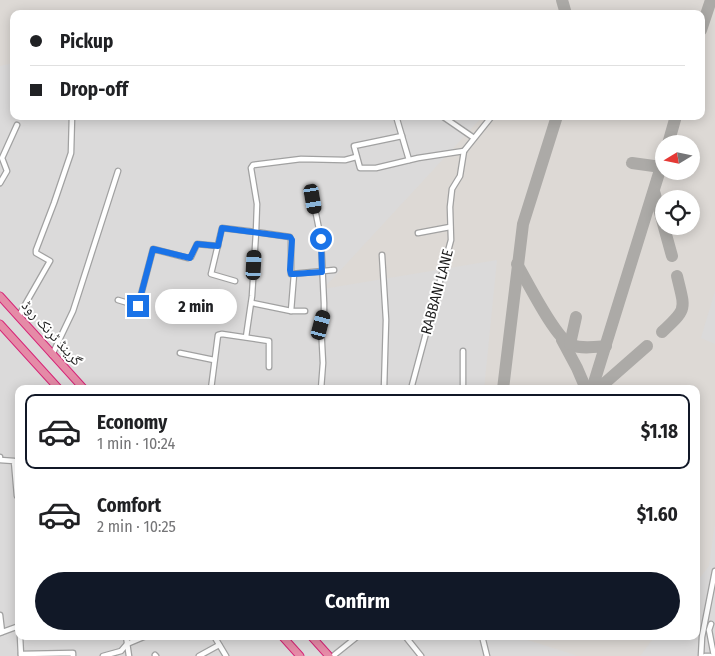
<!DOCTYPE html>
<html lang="en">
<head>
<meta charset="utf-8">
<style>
  body { margin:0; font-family:"Fira Sans Condensed","Noto Naskh Arabic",sans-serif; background:#f6f6f6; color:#202124; height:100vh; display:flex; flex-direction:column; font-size:19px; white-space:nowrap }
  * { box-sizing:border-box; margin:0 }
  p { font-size:16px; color:#757577 }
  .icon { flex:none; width:28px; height:28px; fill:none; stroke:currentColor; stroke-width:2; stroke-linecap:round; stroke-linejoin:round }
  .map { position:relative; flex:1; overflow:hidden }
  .details { position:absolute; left:15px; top:385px; width:685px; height:255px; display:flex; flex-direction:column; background:#fff; border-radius:10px; box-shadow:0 2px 12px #0003 }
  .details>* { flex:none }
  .hud { position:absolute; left:10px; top:10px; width:695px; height:110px; border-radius:10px; box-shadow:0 2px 12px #0003; display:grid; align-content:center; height:110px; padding:0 20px; background:#fff }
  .needle { width:32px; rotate:260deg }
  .buttons { position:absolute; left:655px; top:135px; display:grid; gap:10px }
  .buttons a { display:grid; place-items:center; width:45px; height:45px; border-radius:50%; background:#fff; box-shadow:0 2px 12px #0003; font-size:25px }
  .end { position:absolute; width:22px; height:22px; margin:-11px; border:6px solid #1a73e8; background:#fff; box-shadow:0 0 0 2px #fff }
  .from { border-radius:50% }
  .bubble { position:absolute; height:35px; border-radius:18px; background:#fff; box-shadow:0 2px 12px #0003; font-size:16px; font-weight:700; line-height:35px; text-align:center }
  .car { position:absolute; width:15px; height:30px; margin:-15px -8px; border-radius:6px; box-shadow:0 0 4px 1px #0007; background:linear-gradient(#222 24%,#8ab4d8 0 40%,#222 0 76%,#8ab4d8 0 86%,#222 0) }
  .hud b { display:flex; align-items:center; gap:18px; height:48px; font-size:19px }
  .hud b+b { border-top:1px solid #e0e0e0 }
  .hud i { width:12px; height:12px; background:#202124 }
  ul { padding:9px 0 0; list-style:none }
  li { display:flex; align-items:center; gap:15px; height:75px; margin:0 10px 8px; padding:0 10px; border:2px solid transparent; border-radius:10px }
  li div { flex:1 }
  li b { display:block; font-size:19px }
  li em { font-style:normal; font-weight:700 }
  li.on { border-color:#111827 }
  li>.icon { width:45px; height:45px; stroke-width:1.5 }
  .cta { display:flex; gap:10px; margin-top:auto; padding:10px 20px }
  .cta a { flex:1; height:58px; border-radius:30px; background:#111827; color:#fff; font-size:20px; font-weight:700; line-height:58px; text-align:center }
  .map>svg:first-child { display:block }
</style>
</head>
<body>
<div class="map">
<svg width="715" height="656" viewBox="0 0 715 656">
  <rect width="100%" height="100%" fill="#eee9e3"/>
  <path fill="#dbdada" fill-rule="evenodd" d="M 0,0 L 715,0 L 715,656 L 0,656 ZM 14,14 L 701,14 L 701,116 L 14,116 ZM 664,144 L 691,144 L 691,171 L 664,171 ZM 664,199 L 691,199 L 691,226 L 664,226 ZM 19,389 L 696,389 L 696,636 L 19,636 Z"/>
  <g fill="#ddd9d5" fill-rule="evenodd">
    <path d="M 0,0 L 715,0 L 715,291 L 701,338 L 715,344 L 715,522 L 709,566 L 696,583 L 696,389 L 484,389 L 497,260 L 323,289 L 483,116 L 701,116 L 701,14 L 14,14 L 14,63 L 0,66 ZM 664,144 L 691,144 L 691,171 L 664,171 ZM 664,199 L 691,199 L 691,226 L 664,226 Z"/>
    <polygon points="515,636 655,636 640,656 578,656"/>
  </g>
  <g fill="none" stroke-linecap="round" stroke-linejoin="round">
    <g stroke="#acaaa7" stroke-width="12">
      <polyline points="562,0 566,14"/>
      <polyline points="701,30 711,0"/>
      <polyline points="668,144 676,116"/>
      <polyline points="632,163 661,167"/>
      <polyline points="654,191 672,256"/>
      <path d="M 517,264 C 527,281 555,338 571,345 C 582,349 595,347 606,346"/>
      <path d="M 662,332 C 688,308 685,310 677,276"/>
      <polyline points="562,340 577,368 586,389"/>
      <polyline points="570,344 576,317"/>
      <polyline points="503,389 523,224 557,116"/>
      <polyline points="592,389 664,157"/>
      <polyline points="598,389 647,346"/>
    </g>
    <defs>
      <g id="minor">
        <polyline points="396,116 409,160"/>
        <polyline points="442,116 474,138"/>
        <polyline points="402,136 354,146 360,168 376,168 418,158 464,151"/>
        <polyline points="0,183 7,171 2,158 17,125"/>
        <polyline points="313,199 321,239 324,303 324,314 321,325 323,363 321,389"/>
        <polyline points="418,233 450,227"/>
        <polyline points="382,255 386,320 384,389"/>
        <polyline points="334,270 291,274 291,240 290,237 256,232 257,204 251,168 253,165 301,159 345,160 356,157"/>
        <polyline points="235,281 211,274 222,228 256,232 252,296 246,337"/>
        <polyline points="118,300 138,306 153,249 188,258 191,257 197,244 218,246"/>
        <polyline points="252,303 291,311 305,311"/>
        <polyline points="291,311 294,274"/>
        <polyline points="18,317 50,261 36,253 36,250 54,203 71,153 72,116"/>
        <polyline points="180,353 214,360"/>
        <polyline points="52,355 73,311 118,171"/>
        <polyline points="211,389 218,335 222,334 269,341 269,367"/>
        <polyline points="411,389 451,240 450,207 452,189 460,176 464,151 492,116"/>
        <polyline points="463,389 463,351"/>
        <polyline points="0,457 0,460 14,461 17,496 19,497"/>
        <polyline points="0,615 2,632"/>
        <polyline points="711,624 709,630 714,656"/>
        <polyline points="0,633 19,626"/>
        <polyline points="20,636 21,656"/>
        <polyline points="126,636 129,656"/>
        <polyline points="214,636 226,656"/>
        <polyline points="405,636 421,656"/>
        <polyline points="482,636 487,656"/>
        <polyline points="21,654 73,653 73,656"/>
        <polyline points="155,655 156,656"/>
        <polyline points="103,656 121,651 127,644 146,636"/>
        <polyline points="199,656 219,645"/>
        <polyline points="333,656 358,636"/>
        <polyline points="701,656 702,637 715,571"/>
        <polyline points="705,656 710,656"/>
      </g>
      <g id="highway">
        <polyline points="0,296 84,389"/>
        <polyline points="0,324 59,389"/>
        <polyline points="282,636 300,656"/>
        <polyline points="311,636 329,656"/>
      </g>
    </defs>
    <use href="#minor" stroke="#a1a1a1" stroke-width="7"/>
    <use href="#highway" stroke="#d62678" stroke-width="9"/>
    <use href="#minor" stroke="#fff" stroke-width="4.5"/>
    <use href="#highway" stroke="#e58ba7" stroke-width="7"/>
  </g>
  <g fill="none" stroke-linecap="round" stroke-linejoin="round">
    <polyline stroke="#1a73e8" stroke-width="6" points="138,306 153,249 190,258 197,244 218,246 222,228 290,237 292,240 290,270 291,274 294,274 322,272 321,239"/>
  </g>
  <g text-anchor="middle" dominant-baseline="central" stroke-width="4" stroke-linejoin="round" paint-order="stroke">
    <g font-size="15" fill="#1d1d1d" stroke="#fff">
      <text transform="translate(437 292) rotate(-75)">RABBANI LANE</text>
      <text transform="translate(52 333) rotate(48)">گرینڈ ٹرنک روڈ</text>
    </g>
  </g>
</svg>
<div class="buttons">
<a><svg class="needle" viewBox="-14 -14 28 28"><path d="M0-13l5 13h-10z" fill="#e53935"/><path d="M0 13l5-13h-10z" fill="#757577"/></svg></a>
<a><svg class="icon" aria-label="locate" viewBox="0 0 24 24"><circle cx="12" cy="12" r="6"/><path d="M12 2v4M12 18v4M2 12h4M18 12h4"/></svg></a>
</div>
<i class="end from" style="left:321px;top:239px"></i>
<i class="end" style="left:138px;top:306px"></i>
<div class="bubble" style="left:155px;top:289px;width:82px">2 min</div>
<i class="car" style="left:313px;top:199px;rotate:170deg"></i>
<i class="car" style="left:254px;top:265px;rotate:3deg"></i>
<i class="car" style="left:321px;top:325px;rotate:15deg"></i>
<div class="hud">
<b><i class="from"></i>Pickup</b>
<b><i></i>Drop-off</b>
</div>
<section class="details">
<ul>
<li class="on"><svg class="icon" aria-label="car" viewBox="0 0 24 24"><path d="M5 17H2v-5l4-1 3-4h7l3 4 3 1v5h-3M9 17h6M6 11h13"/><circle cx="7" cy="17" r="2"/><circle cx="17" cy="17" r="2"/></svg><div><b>Economy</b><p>1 min · 10:24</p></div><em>$1.18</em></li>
<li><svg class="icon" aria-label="car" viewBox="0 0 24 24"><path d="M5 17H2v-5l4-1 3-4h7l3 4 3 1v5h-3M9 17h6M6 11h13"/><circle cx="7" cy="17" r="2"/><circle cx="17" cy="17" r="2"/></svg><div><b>Comfort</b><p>2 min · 10:25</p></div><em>$1.60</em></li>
</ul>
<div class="cta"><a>Confirm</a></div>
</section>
</div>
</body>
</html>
